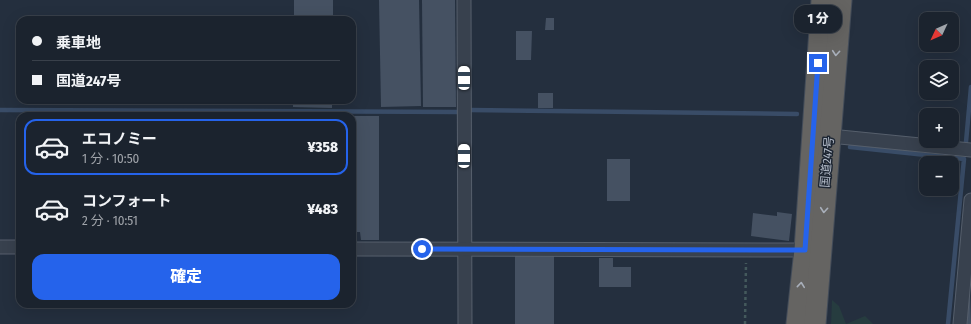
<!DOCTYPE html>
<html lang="ja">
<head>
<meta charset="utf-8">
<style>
  body { margin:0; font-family:"Fira Sans Condensed","Noto Sans JP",sans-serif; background:#242b36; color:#f1f3f6; height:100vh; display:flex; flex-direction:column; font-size:15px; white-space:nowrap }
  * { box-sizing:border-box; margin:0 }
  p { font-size:13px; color:#a0a4aa }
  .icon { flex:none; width:22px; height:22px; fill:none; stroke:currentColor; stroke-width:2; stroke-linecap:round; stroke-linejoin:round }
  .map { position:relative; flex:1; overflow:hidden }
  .side { position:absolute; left:16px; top:112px; width:340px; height:196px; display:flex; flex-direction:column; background:#1b232e; border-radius:12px; box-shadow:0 4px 16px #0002,0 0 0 1px #39404a }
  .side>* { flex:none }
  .banner { position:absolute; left:16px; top:16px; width:340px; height:88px; border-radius:12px; box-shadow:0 4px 16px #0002,0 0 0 1px #39404a; display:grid; align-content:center; height:88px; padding:0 16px; background:#1b232e }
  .needle { width:26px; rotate:226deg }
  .buttons { position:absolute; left:919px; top:12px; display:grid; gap:8px }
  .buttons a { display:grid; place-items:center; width:40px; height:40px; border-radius:8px; background:#1b232e; box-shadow:0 4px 16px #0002,0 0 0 1px #39404a; font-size:20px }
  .end { position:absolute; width:18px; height:18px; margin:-9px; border:5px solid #2563eb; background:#fff; box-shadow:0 0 0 2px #fff }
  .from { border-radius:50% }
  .bubble { position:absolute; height:28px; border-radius:12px; background:#1b232e; box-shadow:0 4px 16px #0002,0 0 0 1px #39404a; font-size:13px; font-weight:800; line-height:28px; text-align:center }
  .car { position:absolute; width:12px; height:24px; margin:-12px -6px; border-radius:5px; box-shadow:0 0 3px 1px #0007; background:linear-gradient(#fff 24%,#345 0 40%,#fff 0 76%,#345 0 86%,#fff 0) }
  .banner b { display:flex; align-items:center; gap:14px; height:38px; font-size:15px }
  .banner b+b { border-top:1px solid #39404a }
  .banner i { width:10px; height:10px; background:#f1f3f6 }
  ul { padding:7px 0 0; list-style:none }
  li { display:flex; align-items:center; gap:12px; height:56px; margin:0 8px 6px; padding:0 8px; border:2px solid transparent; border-radius:12px }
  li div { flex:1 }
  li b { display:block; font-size:15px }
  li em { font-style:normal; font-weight:800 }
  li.current { border-color:#2563eb }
  li>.icon { width:36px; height:36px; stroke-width:1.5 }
  .primary-button { display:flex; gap:8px; margin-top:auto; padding:8px 16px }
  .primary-button a { flex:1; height:46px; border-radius:12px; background:#2563eb; color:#fff; font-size:16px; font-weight:800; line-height:46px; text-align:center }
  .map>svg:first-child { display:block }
</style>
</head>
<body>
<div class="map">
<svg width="971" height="324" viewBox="0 0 971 324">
  <rect width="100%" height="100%" fill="#242f3e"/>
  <polygon fill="#263c3f" points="832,300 839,306 846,324 865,316 873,324 831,324"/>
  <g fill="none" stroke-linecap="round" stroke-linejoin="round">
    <g stroke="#394c67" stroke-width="4.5">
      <polyline points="0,110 458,112"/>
      <polyline points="470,110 797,114"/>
      <polyline points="966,142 971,87"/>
      <polyline points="850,147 964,159 948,324"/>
    </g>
  </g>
  <g fill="#455162">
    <rect x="294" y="0" width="39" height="20"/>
    <polygon points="379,0 419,0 421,106 381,107"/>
    <polygon points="422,0 455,0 456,107 423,107"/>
    <polygon points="546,18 554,18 554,30 545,30"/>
    <polygon points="516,31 532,31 531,60 516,60"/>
    <rect x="538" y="93" width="15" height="15"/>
    <polygon points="293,100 332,100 332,108 293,107"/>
    <polygon points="352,116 379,116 379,240 361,240 360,232 352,232"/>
    <rect x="607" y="159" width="23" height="42"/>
    <polygon points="777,212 792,214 789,241 751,236 753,213 777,216"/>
    <rect x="515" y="256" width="39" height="68"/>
    <polygon points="599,258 613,258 613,267 631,267 631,287 599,287"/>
    <polygon points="970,291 971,324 967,324"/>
  </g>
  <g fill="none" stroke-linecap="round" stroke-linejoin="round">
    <defs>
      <g id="minor">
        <polyline points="464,0 465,324"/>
        <polyline points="830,136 971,150"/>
        <polyline points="0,247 20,247"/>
        <polyline points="352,249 805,250"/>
        <polyline points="960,324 971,200"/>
      </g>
      <g id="trunk">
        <polyline points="797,324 805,250 822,0"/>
        <polyline points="815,324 841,0"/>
      </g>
    </defs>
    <use href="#minor" stroke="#565f6c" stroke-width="15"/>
    <use href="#trunk" stroke="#434c59" stroke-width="23"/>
    <polyline stroke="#44595c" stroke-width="2.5" stroke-dasharray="3 3" stroke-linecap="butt" points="745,324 746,263"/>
    <use href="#minor" stroke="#38414e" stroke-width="13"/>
    <use href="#trunk" stroke="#656462" stroke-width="21"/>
  </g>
  <defs><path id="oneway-chevron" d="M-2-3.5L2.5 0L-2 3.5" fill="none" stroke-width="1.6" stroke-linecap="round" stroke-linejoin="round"/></defs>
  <g stroke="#a8afba">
    <use href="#oneway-chevron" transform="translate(836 53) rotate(95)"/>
    <use href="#oneway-chevron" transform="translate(824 210) rotate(95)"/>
    <use href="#oneway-chevron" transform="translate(801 285) rotate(-84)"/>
  </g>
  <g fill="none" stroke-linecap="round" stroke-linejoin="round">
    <polyline stroke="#2563eb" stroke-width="5" points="422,249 805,250 818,63"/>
  </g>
  <g text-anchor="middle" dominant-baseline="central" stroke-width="3" stroke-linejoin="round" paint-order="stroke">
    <g font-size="12" fill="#b4bcc9" stroke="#1d2633">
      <text transform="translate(827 162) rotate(-85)">国道247号</text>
    </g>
  </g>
</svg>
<div class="buttons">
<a><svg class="needle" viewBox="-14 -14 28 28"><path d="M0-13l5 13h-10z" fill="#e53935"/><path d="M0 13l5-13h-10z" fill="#a0a4aa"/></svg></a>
<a><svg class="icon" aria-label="layers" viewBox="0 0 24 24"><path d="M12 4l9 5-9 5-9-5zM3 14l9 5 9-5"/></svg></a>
<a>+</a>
<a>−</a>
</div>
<i class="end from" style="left:422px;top:249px"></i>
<i class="end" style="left:818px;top:63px"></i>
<div class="bubble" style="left:794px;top:5px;width:48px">1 分</div>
<i class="car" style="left:464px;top:78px;rotate:0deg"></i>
<i class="car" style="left:464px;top:156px;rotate:0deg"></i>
<div class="banner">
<b><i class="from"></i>乗車地</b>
<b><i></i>国道247号</b>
</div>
<section class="side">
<ul>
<li class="current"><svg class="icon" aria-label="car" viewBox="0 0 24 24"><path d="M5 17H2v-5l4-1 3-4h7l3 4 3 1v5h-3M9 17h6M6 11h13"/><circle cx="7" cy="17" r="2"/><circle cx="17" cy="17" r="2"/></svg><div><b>エコノミー</b><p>1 分 · 10:50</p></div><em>¥358</em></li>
<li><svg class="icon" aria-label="car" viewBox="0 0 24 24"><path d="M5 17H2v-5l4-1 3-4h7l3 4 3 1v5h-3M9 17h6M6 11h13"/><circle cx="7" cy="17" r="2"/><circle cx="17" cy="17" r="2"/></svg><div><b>コンフォート</b><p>2 分 · 10:51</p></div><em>¥483</em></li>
</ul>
<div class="primary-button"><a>確定</a></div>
</section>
</div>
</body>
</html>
